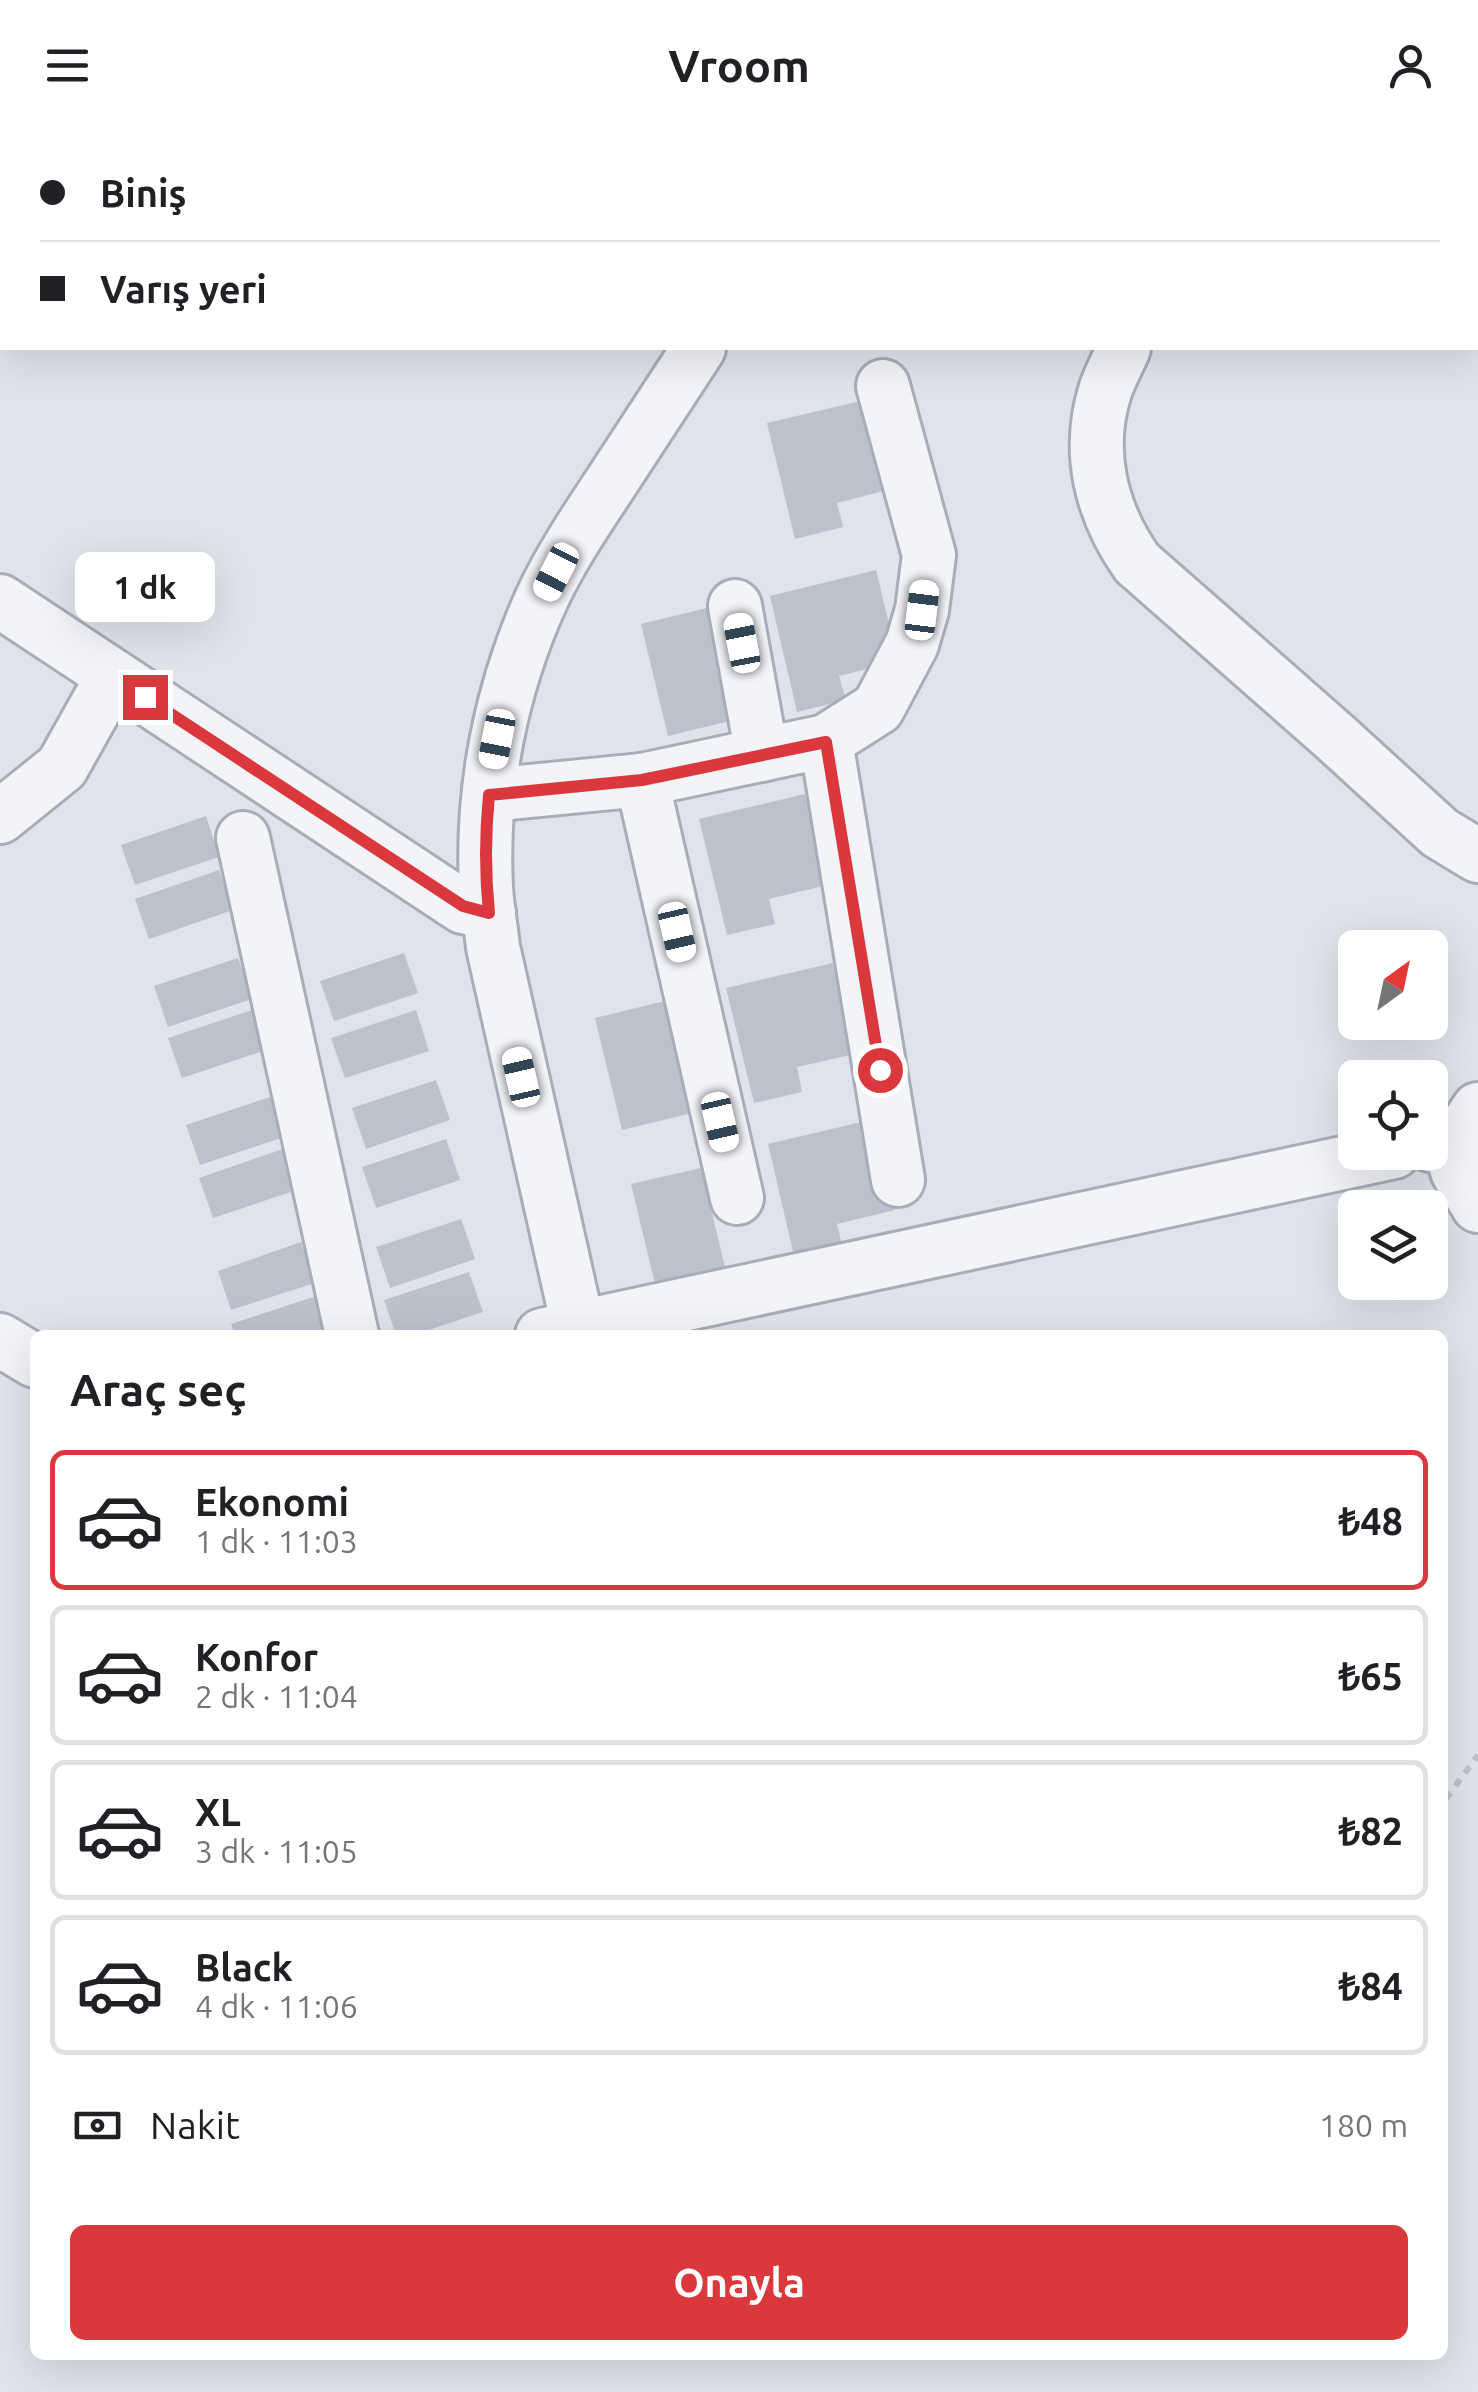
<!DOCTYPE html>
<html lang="tr">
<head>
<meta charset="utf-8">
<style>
  body { margin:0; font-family:Ubuntu,sans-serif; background:#f2f2f2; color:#202124; height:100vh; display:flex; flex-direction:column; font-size:38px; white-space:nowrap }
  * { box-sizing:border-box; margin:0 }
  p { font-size:32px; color:#757577 }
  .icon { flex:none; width:55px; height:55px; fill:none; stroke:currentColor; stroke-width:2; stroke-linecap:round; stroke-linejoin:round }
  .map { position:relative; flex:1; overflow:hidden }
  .side { position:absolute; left:30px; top:1200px; width:1418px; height:1030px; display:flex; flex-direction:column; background:#fff; border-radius:15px; box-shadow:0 10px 40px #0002 }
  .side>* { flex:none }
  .top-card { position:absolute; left:0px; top:0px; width:1480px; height:220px; box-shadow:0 10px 40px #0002; display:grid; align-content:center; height:220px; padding:0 40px; background:#fff }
  .needle { width:65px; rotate:33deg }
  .controls { position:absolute; left:1338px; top:800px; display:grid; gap:20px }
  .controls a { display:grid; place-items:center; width:110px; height:110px; border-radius:15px; background:#fff; box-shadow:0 10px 40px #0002; font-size:50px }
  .end { position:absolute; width:45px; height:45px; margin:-22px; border:12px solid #db383e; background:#fff; box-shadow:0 0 0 5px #fff }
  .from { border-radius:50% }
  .bubble { position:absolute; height:70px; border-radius:15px; background:#fff; box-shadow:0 10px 40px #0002; font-size:32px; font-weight:700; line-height:70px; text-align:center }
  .car { position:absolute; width:30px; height:60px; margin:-30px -15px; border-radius:12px; box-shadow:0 0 8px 2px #0007; background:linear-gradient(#fff 24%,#345 0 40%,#fff 0 76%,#345 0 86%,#fff 0) }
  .top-card b { display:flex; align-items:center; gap:35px; height:95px; font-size:38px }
  .top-card b+b { border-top:2px solid #e0e0e0 }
  .top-card i { width:25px; height:25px; background:#202124 }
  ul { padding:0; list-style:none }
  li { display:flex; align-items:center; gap:30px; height:140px; margin:0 20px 15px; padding:0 20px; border:5px solid #e0e0e0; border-radius:15px }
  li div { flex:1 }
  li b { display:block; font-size:38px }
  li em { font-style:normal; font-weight:700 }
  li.active { border-color:#db383e }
  li>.icon { width:90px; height:90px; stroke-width:1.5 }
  h2 { padding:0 40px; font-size:45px; line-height:120px }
  .pay { display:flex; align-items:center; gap:25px; height:110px; padding:0 40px; font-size:38px }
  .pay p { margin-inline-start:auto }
  .cta { display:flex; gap:20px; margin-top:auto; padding:20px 40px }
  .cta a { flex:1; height:115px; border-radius:15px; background:#db383e; color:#fff; font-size:40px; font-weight:700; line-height:115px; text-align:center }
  header { display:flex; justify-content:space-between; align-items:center; height:130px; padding:0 40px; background:#fff; font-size:45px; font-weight:700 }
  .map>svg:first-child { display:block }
</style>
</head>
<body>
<header><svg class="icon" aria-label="menu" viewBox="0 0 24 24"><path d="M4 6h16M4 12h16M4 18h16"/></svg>Vroom<svg class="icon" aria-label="person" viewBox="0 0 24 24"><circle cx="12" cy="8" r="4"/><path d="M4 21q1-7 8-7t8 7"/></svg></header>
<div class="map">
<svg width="1478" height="2262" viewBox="0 0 1478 2262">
  <rect width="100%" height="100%" fill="#e0e3ea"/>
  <g fill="#bcc1ce">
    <polygon points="873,268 895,358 837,373 843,397 795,409 767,293"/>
    <polygon points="876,440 898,531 839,546 846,570 797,582 770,466"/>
    <polygon points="711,477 738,589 668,606 641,494"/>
    <polygon points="805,664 827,755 769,769 775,794 727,805 699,689"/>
    <polygon points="206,686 219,727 135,755 121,715"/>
    <polygon points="219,740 233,780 149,809 135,769"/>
    <polygon points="404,823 418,863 334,891 320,851"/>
    <polygon points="238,828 252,869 168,897 154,856"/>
    <polygon points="833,833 855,924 797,937 802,962 754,973 726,858"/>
    <polygon points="665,871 692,983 622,1000 595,888"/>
    <polygon points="252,880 266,920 182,948 168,908"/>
    <polygon points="416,880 429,921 345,948 331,908"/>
    <polygon points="436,950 450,990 366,1019 352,978"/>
    <polygon points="270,967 284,1007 200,1035 186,995"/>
    <polygon points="874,989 895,1080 837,1094 843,1119 795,1130 768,1014"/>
    <polygon points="446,1009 460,1050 376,1078 362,1037"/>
    <polygon points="283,1019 297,1060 213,1088 199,1048"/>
    <polygon points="701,1038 728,1149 658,1166 631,1054"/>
    <polygon points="461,1089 475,1129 390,1158 376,1117"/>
    <polygon points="301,1112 315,1153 231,1180 218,1141"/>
    <polygon points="469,1142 483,1182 414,1205 396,1205 384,1170"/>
    <polygon points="316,1166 329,1205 235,1205 231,1194"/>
  </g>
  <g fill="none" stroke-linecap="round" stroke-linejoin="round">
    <defs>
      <g id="minor">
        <polyline points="840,2 842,0"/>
        <polyline points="1221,2 1222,0"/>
        <path d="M 1124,218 C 1118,232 1110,246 1105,261 C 1086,322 1101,382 1137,433 L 1336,608 L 1440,703 L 1478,726"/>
        <polyline points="0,471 463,777 489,783"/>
        <polyline points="735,476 762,625"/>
        <polyline points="826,611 878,578 912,514 922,480 929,425 883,256"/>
        <polyline points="642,650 826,611 898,1050"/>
        <polyline points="489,665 642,650 737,1068"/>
        <polyline points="0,687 62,637 113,546"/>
        <polyline points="243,708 352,1205"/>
        <polyline points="1430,1015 1451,1019 1478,979"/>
        <polyline points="1451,1019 1457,1041 1478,1076"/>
        <polyline points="542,1205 1394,1022"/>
        <path d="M 580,1205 L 493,817 C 491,797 487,777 486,757 C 481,658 501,558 542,468 C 561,427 587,389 612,351 C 641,306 670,262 699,218"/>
        <polyline points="0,1210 35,1231"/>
      </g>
    </defs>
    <use href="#minor" stroke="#a8adb8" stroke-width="58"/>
    <polyline stroke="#bec1c9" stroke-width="6" stroke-dasharray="8 8" stroke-linecap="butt" points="1446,1669 1478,1625"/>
    <use href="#minor" stroke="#f3f4f8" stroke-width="52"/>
  </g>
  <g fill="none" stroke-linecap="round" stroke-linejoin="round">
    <path stroke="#db383e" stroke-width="12" d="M 145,567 L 463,776 L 489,783 C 485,744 485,705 489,665 L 642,650 L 826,612 L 880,940"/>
  </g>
</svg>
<div class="controls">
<a><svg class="needle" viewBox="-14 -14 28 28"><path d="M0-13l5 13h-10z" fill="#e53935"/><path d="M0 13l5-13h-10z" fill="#757577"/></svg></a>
<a><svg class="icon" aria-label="locate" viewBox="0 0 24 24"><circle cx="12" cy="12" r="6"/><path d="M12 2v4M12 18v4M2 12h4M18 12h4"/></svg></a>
<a><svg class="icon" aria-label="layers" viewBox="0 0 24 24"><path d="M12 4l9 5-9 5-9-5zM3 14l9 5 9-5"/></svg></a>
</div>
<i class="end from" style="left:880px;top:940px"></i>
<i class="end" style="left:145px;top:567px"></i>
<div class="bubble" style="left:75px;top:422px;width:140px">1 dk</div>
<i class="car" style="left:556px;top:442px;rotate:207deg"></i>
<i class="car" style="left:922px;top:480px;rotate:7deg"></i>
<i class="car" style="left:742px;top:513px;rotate:349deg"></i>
<i class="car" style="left:497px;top:609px;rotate:191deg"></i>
<i class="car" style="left:677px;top:802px;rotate:167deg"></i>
<i class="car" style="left:521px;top:947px;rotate:347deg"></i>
<i class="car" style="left:720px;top:992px;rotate:167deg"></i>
<div class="top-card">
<b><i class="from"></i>Biniş</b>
<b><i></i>Varış yeri</b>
</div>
<section class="side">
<h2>Araç seç</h2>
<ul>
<li class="active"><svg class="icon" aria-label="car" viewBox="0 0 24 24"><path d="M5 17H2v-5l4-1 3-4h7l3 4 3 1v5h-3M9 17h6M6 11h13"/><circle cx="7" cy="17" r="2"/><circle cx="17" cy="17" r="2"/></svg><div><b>Ekonomi</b><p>1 dk · 11:03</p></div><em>₺48</em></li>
<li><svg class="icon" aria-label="car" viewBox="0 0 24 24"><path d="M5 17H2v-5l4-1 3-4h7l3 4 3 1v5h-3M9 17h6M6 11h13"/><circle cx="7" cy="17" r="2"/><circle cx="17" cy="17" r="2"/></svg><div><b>Konfor</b><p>2 dk · 11:04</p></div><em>₺65</em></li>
<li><svg class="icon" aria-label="car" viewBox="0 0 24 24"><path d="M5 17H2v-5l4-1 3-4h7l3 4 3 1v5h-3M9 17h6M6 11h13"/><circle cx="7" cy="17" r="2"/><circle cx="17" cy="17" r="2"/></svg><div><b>XL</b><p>3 dk · 11:05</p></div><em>₺82</em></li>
<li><svg class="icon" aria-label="car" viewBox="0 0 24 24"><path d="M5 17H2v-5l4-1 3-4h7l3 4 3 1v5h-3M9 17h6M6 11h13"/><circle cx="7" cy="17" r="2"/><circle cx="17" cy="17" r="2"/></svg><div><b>Black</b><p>4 dk · 11:06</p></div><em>₺84</em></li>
</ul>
<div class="pay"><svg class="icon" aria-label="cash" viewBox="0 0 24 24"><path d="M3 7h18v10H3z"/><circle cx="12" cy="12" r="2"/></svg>Nakit<p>180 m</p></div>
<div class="cta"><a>Onayla</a></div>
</section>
</div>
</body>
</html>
